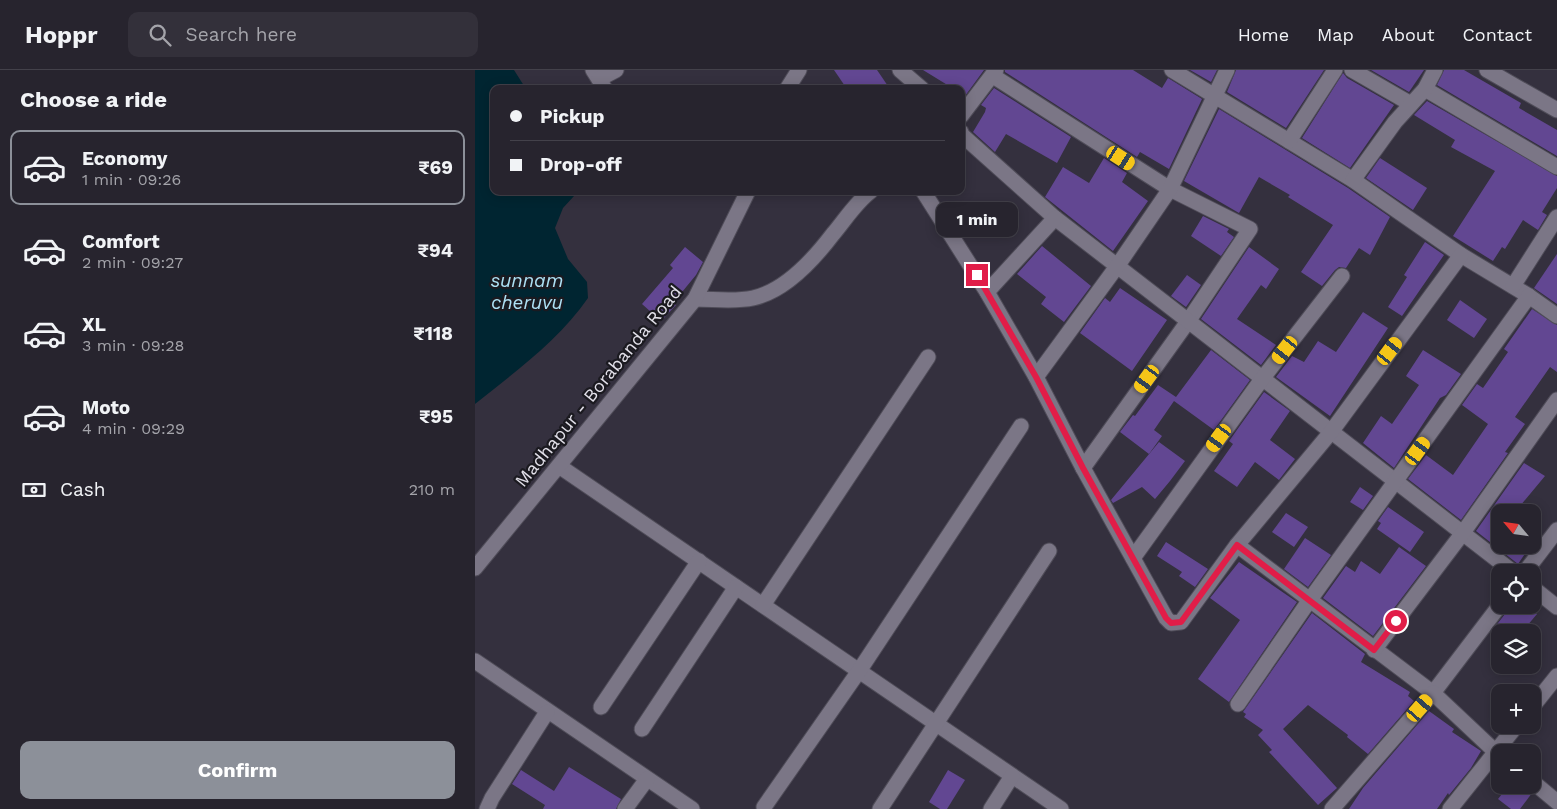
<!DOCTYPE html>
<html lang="en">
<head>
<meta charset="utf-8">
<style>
  body { margin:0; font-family:"Work Sans",sans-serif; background:#33303a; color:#f1f3f6; height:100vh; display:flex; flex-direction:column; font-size:19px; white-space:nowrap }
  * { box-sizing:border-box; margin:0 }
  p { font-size:16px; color:#a4a4aa }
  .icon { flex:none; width:28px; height:28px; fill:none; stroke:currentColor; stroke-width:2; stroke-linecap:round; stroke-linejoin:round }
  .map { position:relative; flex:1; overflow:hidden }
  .drawer { display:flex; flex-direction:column; background:#27242e; width:475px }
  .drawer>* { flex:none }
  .top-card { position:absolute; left:15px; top:15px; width:475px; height:110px; border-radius:10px; box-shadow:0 2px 12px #0003,0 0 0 1px #43414a; display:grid; align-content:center; height:110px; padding:0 20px; background:#27242e }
  .needle { width:32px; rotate:299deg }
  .fabs { position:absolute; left:1016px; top:434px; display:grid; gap:10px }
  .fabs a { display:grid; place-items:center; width:50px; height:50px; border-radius:10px; background:#27242e; box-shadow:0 2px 12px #0003,0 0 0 1px #43414a; font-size:25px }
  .end { position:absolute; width:22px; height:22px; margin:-11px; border:6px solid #e11d48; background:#fff; box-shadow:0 0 0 2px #fff }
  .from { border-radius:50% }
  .bubble { position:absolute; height:35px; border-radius:10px; background:#27242e; box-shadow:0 2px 12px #0003,0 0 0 1px #43414a; font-size:16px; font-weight:700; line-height:35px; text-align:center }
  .car { position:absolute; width:15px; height:30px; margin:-15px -8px; border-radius:6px; box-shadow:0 0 4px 1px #0007; background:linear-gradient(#f5c518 24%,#345 0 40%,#f5c518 0 76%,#345 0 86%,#f5c518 0) }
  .top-card b { display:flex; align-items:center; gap:18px; height:48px; font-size:19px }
  .top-card b+b { border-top:1px solid #43414a }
  .top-card i { width:12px; height:12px; background:#f1f3f6 }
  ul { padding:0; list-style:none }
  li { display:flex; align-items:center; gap:15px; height:75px; margin:0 10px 8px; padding:0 10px; border:2px solid transparent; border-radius:10px }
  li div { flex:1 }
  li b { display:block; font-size:19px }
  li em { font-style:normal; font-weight:700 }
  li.selected { border-color:#8c9099 }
  li>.icon { width:45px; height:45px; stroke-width:1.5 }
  h2 { padding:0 20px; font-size:22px; line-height:60px }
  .pay { display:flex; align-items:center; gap:12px; height:55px; padding:0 20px; font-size:19px }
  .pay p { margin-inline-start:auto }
  .primary-button { display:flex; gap:10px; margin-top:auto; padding:10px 20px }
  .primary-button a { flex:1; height:58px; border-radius:10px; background:#8c9099; color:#fff; font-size:20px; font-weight:700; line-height:58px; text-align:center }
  header { display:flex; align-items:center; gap:30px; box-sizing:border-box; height:70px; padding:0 25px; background:#27242e; border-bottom:1px solid #43414a }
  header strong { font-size:24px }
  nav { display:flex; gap:28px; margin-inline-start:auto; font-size:18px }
  .search { width:350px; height:45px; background:#33303a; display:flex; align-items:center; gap:12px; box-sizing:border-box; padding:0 18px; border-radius:10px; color:#a4a4aa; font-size:19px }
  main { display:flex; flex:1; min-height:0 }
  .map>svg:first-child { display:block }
</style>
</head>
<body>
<header>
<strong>Hoppr</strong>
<div class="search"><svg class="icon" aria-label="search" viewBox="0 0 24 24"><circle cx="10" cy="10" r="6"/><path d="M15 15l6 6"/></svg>Search here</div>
<nav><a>Home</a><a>Map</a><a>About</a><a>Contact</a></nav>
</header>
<main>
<section class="drawer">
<h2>Choose a ride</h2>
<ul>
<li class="selected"><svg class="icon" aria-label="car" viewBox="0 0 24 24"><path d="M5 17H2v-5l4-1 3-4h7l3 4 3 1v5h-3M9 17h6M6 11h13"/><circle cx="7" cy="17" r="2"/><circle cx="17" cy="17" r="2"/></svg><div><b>Economy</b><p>1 min · 09:26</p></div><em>₹69</em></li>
<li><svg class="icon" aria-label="car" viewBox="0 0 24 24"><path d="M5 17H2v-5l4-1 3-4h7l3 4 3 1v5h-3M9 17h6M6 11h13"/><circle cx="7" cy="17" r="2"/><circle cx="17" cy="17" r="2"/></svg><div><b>Comfort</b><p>2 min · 09:27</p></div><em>₹94</em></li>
<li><svg class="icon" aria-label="car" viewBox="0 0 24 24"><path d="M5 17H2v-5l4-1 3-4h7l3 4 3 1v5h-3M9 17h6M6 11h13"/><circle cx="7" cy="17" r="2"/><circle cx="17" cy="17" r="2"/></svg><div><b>XL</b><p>3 min · 09:28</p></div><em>₹118</em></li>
<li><svg class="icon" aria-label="car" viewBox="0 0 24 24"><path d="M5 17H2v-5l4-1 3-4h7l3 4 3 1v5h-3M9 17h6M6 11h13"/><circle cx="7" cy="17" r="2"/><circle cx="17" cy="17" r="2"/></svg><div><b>Moto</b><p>4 min · 09:29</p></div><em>₹95</em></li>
</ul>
<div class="pay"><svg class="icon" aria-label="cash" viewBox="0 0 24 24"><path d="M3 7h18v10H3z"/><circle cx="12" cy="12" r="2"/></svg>Cash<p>210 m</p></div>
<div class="primary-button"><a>Confirm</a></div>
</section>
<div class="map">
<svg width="1082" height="739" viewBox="0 0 1082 739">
  <rect width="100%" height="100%" fill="#34303e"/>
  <path fill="#002531" d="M 0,0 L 39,0 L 51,19 L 19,19 L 19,121 L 118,121 L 99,126 L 88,138 L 80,158 L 93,189 L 112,212 L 113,228 C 84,270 40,302 0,334 Z"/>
  <g fill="#624792">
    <polygon points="359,0 402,0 415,19 372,19"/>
    <polygon points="448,0 509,0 490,26 486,23 486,19 479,19"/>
    <polygon points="530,0 658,0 687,18 693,8 727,29 694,99 665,82 662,87 530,2"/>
    <polygon points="715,0 742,0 736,12"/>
    <polygon points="761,0 849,0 811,58 752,22"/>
    <polygon points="896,0 949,0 934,22"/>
    <polygon points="969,0 989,0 1046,33 1044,38 1082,60 1082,86 962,15"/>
    <polygon points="868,3 872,8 919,35 875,98 827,68"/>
    <polygon points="519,18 596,67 582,93 531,64 520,82 498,62 510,42 511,38 506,35"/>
    <polygon points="952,31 1082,106 1082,118 1067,142 1072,145 1063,160 1048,150 1030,179 1027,177 1018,191 978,166 1020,101 976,77 980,70 939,45"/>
    <polygon points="744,39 873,118 915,147 895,185 884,178 871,198 864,197 860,200 847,216 826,202 858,155 813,127 815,125 784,107 764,143 709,111"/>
    <polygon points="629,88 652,103 647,112 673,131 638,181 570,127 588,97 614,113"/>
    <polygon points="905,88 952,118 938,140 891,108"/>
    <polygon points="728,146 754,159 752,162 759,167 746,186 716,166"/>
    <polygon points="950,172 969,185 927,246 913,237 932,207 929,205"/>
    <polygon points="567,176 616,216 589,252 566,234 571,227 542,204"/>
    <polygon points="210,177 228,192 221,205 198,233 201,235 186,251 167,234 198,198 195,195"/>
    <polygon points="774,177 804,199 791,219 786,215 762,249 801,275 786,295 726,249"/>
    <polygon points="1082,184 1082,234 1059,218"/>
    <polygon points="712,205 726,215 711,237 696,226"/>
    <polygon points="645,218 692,250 657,301 605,263 630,228 635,232"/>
    <polygon points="985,230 1012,249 999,268 972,250"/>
    <polygon points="1057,239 1082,255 1082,302 1075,297 1040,347 1050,354 1030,382 1033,383 986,450 933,409 951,385 978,405 1013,354 987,335 1002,314 1008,318 1033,282 1029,279"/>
    <polygon points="888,242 913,258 855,346 801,307 817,286 829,292 843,271 861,282"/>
    <polygon points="736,280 775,310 739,360 699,331 679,360 687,366 674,384 645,362 658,345 660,346 683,315 701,327"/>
    <polygon points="948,280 986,304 971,325 965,328 919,398 888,373 906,346 917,354 944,315 931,306"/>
    <polygon points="789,322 815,341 795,370 820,389 804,410 780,392 762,417 739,401 758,374 754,371"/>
    <polygon points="684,372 710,391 695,411 680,429 667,417 638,433 636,430"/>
    <polygon points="1049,393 1070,406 1040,442 1025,442 1025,475 1056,475 1043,494 1001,461"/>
    <polygon points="885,417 898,426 888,440 875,432"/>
    <polygon points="913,437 949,462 935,482 902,459 906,453 903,451"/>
    <polygon points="811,443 833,457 819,477 797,462"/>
    <polygon points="830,468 856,485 833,517 809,499"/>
    <polygon points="691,472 733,499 720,517 704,506 707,502 682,486"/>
    <polygon points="924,477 951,496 898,566 848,528 871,496 880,502 886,491 905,504"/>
    <polygon points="764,492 822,532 754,632 723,609 765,550 735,528"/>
    <polygon points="1037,535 1050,535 1062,544 1047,562 1016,562"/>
    <polygon points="837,543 890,584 886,592 935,622 933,626 939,631 893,684 872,667 873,665 833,635 808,659 862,718 843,735 794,682 797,680 783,665 788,660 769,647 771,644 768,642"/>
    <polygon points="954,641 979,659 977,662 1006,681 996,698 974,725 973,723 962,739 874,739 888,718"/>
    <polygon points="94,697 146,729 141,739 68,739 70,735 37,714 46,700 79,721"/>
    <polygon points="473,700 490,710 472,739 465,739 454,732"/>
    <polygon points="1034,715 1047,715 1057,723 1045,739 1036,739 1023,729"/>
  </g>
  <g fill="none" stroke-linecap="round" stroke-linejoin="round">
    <defs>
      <g id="street">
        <polyline points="118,0 130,19"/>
        <polyline points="425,0 447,19"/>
        <polyline points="697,0 878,110 986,185 1054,226 1082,246"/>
        <polyline points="877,0 936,34"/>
        <polyline points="1012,0 1082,40"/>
        <polyline points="518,6 695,119 775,159 714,250 608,398"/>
        <polyline points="124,9 141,0"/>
        <polyline points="950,19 1082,97"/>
        <polyline points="486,46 521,0"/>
        <polyline points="486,62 487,65 580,148 1038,502"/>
        <polyline points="814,71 860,0"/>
        <polyline points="878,110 920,52 950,19 960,0"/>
        <polyline points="448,121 512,222 561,307 608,398 691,548 696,553 706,552 762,475 856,362 986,185"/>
        <polyline points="1038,216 1082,147"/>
        <polyline points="512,222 580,148"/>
        <path d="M 220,229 C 239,229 260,232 278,228 C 310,221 339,189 358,164 C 370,150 381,132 396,121"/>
        <polyline points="561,307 643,195 695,119 752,0"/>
        <polyline points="84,396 586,739"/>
        <polyline points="762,475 958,623 1025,535"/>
        <polyline points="658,488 787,309 867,206"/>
        <polyline points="1050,502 1082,460"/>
        <polyline points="1058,518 1082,537"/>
        <polyline points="288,535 453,287"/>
        <polyline points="899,580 987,464 1082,330"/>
        <polyline points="0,591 217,739"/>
        <polyline points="763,634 834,531 1054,226"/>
        <polyline points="1058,636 1082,606"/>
        <polyline points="126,637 224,491"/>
        <polyline points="167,659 261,517"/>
        <polyline points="1058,712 1082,732"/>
        <polyline points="289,737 384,601 546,356"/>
        <polyline points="12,739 17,728 72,642"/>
        <polyline points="150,739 172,709"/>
        <polyline points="405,739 574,481"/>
        <polyline points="516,739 537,706"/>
        <polyline points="857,739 958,623 1025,686"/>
        <polyline points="975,739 1042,655"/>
      </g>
      <g id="secondary">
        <polyline points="312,19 324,0"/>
        <polyline points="0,498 220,229 273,121"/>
      </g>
    </defs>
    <use href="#street" stroke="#4f4c58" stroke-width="17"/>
    <use href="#secondary" stroke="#4f4c58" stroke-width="17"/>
    <use href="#street" stroke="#7b7686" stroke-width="15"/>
    <use href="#secondary" stroke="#7b7686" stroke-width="15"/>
  </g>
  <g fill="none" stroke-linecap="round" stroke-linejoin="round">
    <polyline stroke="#e11d48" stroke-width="6" points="502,205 561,307 608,398 691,548 696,553 706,552 762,475 899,580 921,551"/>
  </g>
  <g text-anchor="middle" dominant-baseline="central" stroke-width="4.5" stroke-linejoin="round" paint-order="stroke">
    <g font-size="18" fill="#e2e0e9" stroke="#1b1a20">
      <text transform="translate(123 316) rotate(-51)">Madhapur - Borabanda Road</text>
    </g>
    <g font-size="19" font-style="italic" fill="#ade1f4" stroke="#1b1a20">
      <text x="52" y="210">sunnam<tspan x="52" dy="22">cheruvu</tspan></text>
    </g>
  </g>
</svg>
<div class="fabs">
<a><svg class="needle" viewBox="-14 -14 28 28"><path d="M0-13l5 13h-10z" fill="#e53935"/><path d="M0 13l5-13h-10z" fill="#a4a4aa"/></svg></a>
<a><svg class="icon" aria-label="locate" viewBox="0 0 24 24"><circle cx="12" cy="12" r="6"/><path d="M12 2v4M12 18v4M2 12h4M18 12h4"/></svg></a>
<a><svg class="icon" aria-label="layers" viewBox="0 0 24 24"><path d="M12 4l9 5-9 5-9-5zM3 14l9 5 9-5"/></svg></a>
<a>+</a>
<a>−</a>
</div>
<i class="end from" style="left:921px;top:551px"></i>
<i class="end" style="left:502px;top:205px"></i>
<div class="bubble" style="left:461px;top:132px;width:82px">1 min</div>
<i class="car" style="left:646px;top:88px;rotate:123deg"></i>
<i class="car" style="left:810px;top:280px;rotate:218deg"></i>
<i class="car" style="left:915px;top:281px;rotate:37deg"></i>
<i class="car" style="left:672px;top:309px;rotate:216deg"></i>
<i class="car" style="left:744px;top:368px;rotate:216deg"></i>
<i class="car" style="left:943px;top:381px;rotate:36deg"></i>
<i class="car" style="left:945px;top:638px;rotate:41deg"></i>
<div class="top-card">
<b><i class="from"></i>Pickup</b>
<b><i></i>Drop-off</b>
</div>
</div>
</main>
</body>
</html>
